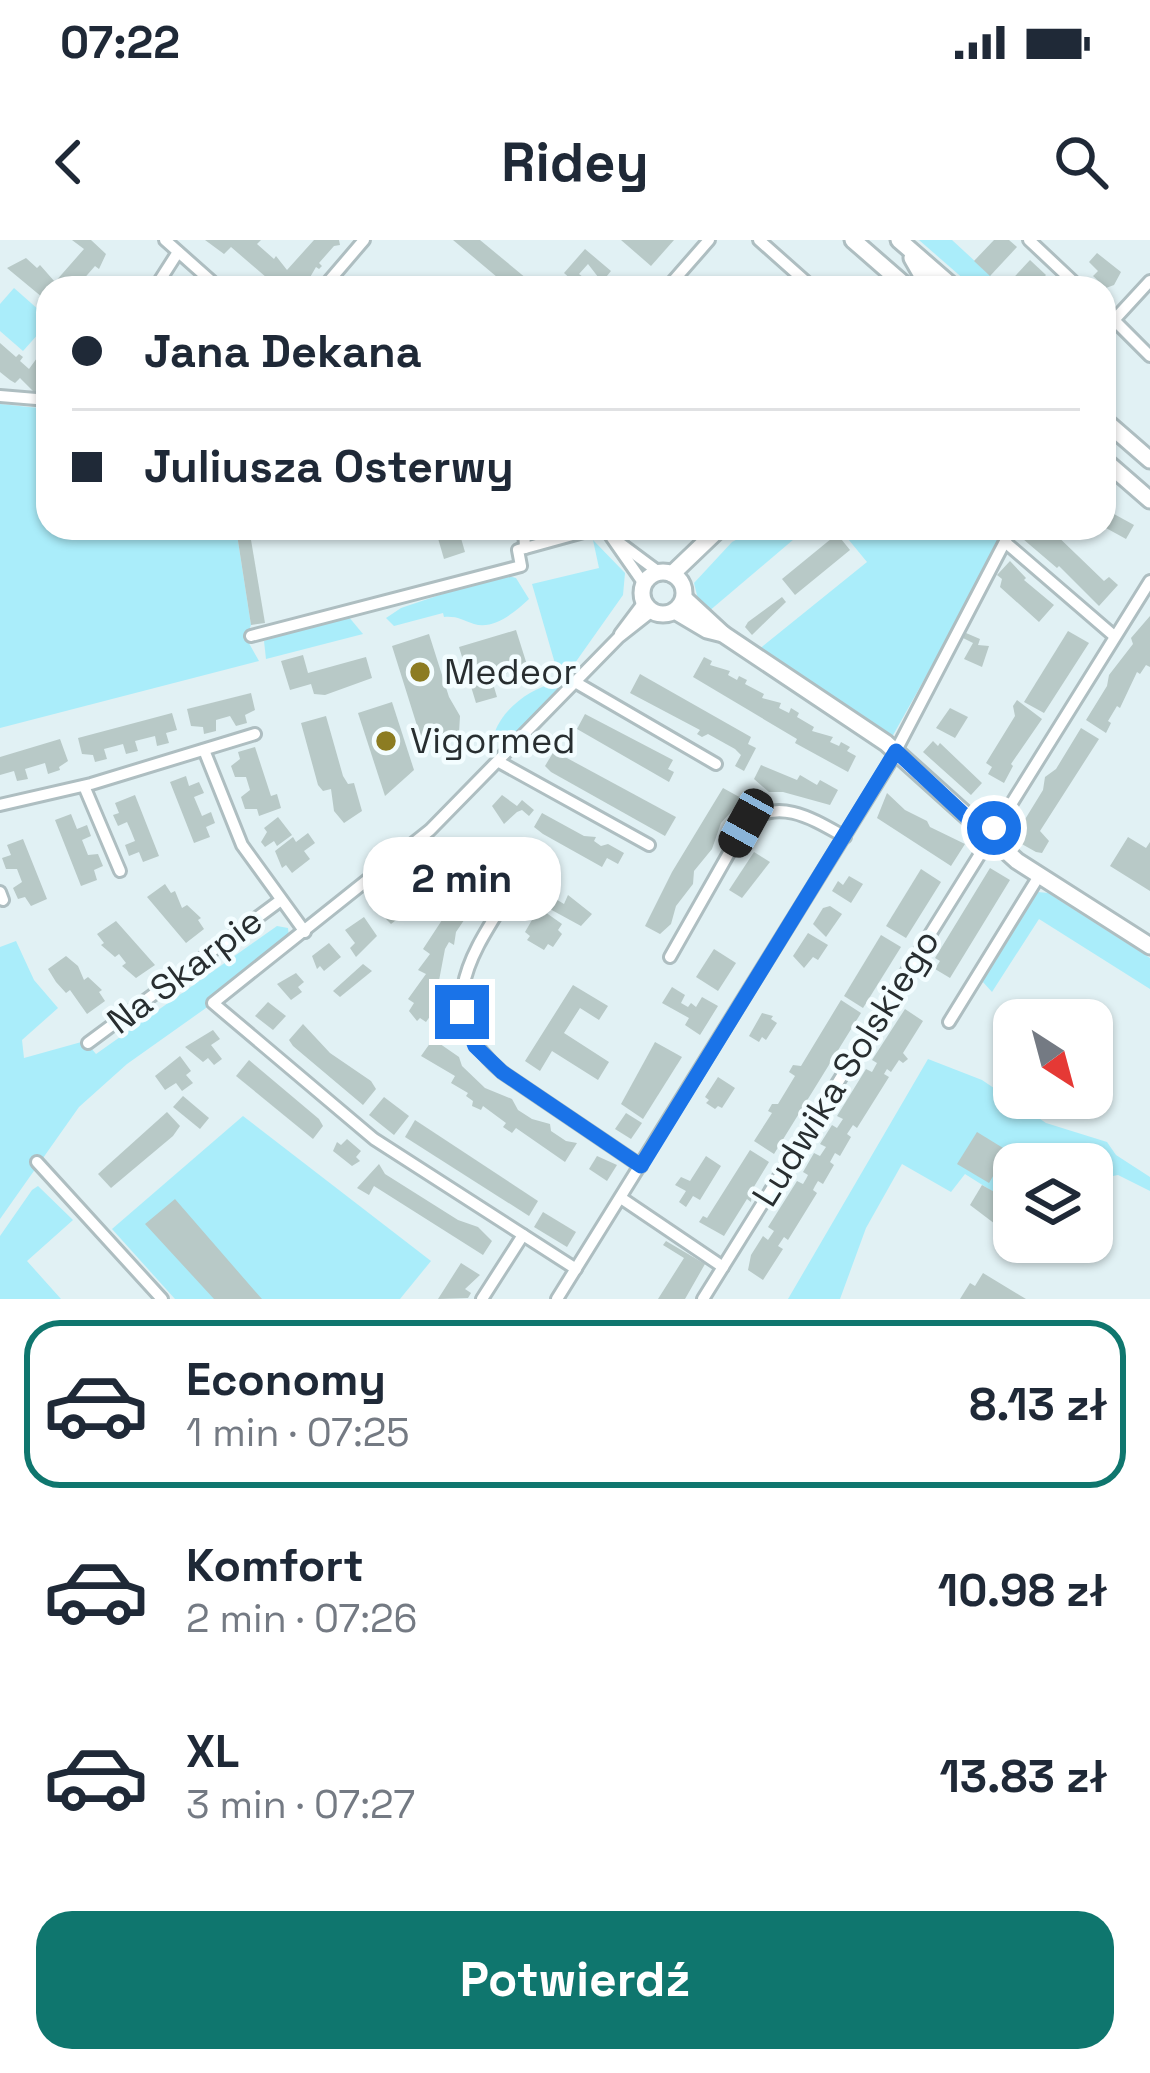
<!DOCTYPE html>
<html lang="pl">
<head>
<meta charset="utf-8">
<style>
  body { margin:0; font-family:"Space Grotesk",sans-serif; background:#f6f6f7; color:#1f2937; height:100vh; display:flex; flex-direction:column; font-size:45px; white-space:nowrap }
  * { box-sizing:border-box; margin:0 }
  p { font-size:39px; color:#747a83 }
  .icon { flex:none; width:66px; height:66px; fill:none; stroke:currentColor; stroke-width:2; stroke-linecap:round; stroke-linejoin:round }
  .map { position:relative; height:1059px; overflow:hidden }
  .details { display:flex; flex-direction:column; background:#fff; flex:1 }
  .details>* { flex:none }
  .guide { position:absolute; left:36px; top:36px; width:1080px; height:264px; border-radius:36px; box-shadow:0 3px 9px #0004; display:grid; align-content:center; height:264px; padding:0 36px; background:#fff }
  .needle { width:78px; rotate:144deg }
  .tools { position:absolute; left:993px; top:759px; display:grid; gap:24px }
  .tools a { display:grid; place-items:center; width:120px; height:120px; border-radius:24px; background:#fff; box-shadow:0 3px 9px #0004; font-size:60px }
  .end { position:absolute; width:54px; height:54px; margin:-27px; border:15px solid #1a73e8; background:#fff; box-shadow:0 0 0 6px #fff }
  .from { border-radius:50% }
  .bubble { position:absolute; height:84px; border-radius:36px; background:#fff; box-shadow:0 3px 9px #0004; font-size:39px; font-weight:700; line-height:84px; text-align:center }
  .car { position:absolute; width:36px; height:72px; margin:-36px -18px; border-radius:15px; box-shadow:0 0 9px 3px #0007; background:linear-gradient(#222 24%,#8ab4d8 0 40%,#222 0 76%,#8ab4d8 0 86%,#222 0) }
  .guide b { display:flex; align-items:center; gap:42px; height:114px; font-size:45px }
  .guide b+b { border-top:3px solid #e0e1e3 }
  .guide i { width:30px; height:30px; background:#1f2937 }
  ul { padding:21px 0 0; list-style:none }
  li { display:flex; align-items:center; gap:36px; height:168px; margin:0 24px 18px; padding:0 12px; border:6px solid transparent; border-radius:36px }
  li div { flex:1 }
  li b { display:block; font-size:45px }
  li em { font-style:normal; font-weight:700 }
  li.current { border-color:#0f766e }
  li>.icon { width:108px; height:108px; stroke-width:1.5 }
  .primary-button { display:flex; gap:24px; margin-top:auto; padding:24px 36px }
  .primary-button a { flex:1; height:138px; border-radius:36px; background:#0f766e; color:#fff; font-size:48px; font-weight:700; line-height:138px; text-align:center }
  .status { display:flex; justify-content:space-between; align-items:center; height:84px; padding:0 60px; background:#fff; direction:ltr }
  .status svg { height:33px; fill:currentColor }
  header { display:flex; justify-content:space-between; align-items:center; height:156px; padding:0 36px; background:#fff; font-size:54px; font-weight:700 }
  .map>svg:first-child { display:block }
</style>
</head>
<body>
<div class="status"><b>07:22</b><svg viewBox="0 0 49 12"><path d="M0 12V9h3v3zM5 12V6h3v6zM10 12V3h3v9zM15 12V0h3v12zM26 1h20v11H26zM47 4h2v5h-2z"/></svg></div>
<header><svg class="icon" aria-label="back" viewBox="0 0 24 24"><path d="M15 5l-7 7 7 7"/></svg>Ridey<svg class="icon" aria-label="search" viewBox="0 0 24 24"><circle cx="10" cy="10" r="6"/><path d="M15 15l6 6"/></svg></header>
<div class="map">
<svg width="1150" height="1059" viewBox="0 0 1150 1059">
  <rect width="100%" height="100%" fill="#e1f1f4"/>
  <g fill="#aaedfa">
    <polygon points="919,0 952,0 1004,48 974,48"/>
    <polygon points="14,48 48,78 48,83 23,111 0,91 0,64"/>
    <polygon points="0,164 48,169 48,288 236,288 251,385 246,398 259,421 0,488"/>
    <polygon points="758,288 807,288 708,372 699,363 694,343 732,302"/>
    <polygon points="839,288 1009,288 892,497 758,410 867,322"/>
    <polygon points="593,300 625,333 623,355 570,430 556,427 532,344 599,328"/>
    <path d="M 502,334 L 516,338 L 529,359 C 515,372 494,390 474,384 C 461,380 458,376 444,377 L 443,373 L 394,386 L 386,378 L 401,368 Z"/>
    <polygon points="348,376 363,394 266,419 264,401 292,390"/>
    <path d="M 555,444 L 560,449 L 509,501 L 501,500 L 495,492 C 502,470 532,446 555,444 Z"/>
    <polygon points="1038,652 1048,653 1150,718 1150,749 1039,679 992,752 982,741"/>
    <polygon points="277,686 288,688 289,697 213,763 127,824 79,867 0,979 0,707 16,701 34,740 58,768 22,800 24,818 85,801 96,814"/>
    <polygon points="928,819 982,840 1046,883 1107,902 1116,915 1150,937 1150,951 1118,935 1092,940 1092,924 1014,924 1014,940 1003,958 965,934 951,952 902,924 866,988 840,1059 788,1059"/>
    <polygon points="243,876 431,1021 400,1059 175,1059 112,989"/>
    <polygon points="38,946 73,980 27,1021 61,1059 0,1059 0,996 32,950"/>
  </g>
  <g fill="#b8c9c7">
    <polygon points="72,0 91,0 106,14 99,29 95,26 81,42 82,48 48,48 48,62 7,28 26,18 37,28 40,25 55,42 84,9"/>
    <polygon points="205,0 261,0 257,4 274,19 276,16 287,30 314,0 339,0 340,5 334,6 319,23 322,26 319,29 316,27 305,46 291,48 279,38 274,44 231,7 224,14"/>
    <polygon points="453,0 480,0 538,48 510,48"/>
    <polygon points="621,0 674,0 651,26"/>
    <polygon points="994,0 1009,0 1017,7 990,36 974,21"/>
    <polygon points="585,9 611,31 602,42 588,24 579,34 587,40 581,48 564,33"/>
    <polygon points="1097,13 1121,32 1114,45 1106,48 1093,36 1098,31 1089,22"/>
    <polygon points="1030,20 1046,35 1034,48 1004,48"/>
    <polygon points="0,103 16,117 19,114 23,117 20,121 29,129 45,107 48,142 35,153 20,138 15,143 10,140 0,132"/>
    <polygon points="1114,274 1134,285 1126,299 1106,288"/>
    <polygon points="236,288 249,288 265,383 251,385"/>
    <polygon points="435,288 458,288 465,312 444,319"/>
    <polygon points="1033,288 1049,288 1104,341 1109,337 1118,345 1099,366 1059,326 1057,328 1023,299"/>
    <polygon points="837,294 850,310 795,355 782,339"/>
    <polygon points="1010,321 1026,338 1024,340 1054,365 1039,382 1000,347 1002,339 997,335"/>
    <polygon points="782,357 786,362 752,395 745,387 748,382"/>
    <polygon points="1150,376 1150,427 1146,425 1140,434 1137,432 1120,468 1117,466 1108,481 1111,483 1106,493 1086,480 1107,446 1109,435 1133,404 1131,398"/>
    <polygon points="516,390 528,428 491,437 497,457 476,463 459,407"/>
    <polygon points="1068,391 1089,403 1044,473 1024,462"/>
    <polygon points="966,393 980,399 978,405 989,406 982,427 964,419 973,403 963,398"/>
    <polygon points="429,394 449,457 460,476 459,493 442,497 425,511 392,406"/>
    <polygon points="303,415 308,433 366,417 372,438 325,455 314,454 311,444 290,450 281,421"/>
    <polygon points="704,417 712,421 710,425 730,431 728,435 737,440 739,436 747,440 745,444 764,454 762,458 781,463 779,468 789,473 791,468 799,473 797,477 814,487 812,491 833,497 830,502 839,506 841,502 850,507 847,511 856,516 848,532 795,503 797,499 693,437"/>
    <polygon points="640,434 751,497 748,504 756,508 744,531 735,526 741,515 735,509 708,494 702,497 697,494 700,490 630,453"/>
    <polygon points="251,453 255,470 245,475 247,483 236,486 230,476 216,480 216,491 204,494 203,487 191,486 187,469"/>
    <polygon points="1017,460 1042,479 1011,524 1013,526 1004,543 988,534 992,527 986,523 1015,476 1013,466"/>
    <polygon points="392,462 414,530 385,556 358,473"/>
    <polygon points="950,468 968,477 955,498 936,488"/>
    <polygon points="172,473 177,490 166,493 169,503 157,506 155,496 135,501 138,511 126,514 123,504 104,509 107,519 95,522 93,515 82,514 78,498"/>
    <polygon points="585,474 673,520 668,529 674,532 669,542 577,489"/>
    <polygon points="326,476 343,536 348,544 354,543 362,571 344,583 334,571 331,549 323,551 318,545 301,483"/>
    <polygon points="1081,488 1099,499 1040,591 1049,601 1042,613 1036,612 1013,599 1043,550 1045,537 1056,529"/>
    <polygon points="60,499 68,521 59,527 60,530 48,534 45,523 25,529 28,539 17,541 14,531 0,535 0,517"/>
    <polygon points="933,501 938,506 940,503 982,543 971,555 923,512"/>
    <polygon points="255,507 271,556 277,554 281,568 259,576 257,569 245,569 241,557 250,550 246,537 235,537 231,526 240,519 238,512"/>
    <polygon points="554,511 676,577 665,596 551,532 545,526"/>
    <polygon points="761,525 797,540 800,535 817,545 820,540 838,550 830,565 783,552 769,552 754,539"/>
    <polygon points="186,536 189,546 199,542 204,553 194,557 202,576 211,572 215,583 206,587 210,597 194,603 170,542"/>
    <polygon points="723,548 743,559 721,583 712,609 694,631 693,644 676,666 671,684 660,694 645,686 672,632"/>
    <polygon points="887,553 905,570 927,581 930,587 965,604 951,626 877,578"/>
    <polygon points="135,555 159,616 143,622 139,612 129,616 125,605 135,601 131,591 127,582 118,586 113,575 119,573 115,563"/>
    <polygon points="502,555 517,566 522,560 534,570 529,576 522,570 517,572 504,584 492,566"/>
    <polygon points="542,573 584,596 596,597 594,601 601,606 608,604 624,613 618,624 607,618 602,627 543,594 534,587"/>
    <polygon points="71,574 77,589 87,585 91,596 82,600 88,615 98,614 103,626 94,630 97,640 81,646 55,580"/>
    <polygon points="278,577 292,595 277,606 274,601 265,607 261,602 267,592 264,588"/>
    <polygon points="308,593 315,603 304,611 310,619 292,633 286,625 282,628 275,611 293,597 296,602"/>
    <polygon points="1128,597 1146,608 1150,602 1150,651 1110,626"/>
    <polygon points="23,599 47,659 31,666 25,657 18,659 13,648 22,642 17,629 6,629 2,618 11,615 7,605"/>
    <polygon points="488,610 502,619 500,627 456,692 454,705 449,702 445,709 433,772 426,782 420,778 417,781 409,771 414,763 408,759 426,734 418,730 430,714 423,709"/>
    <polygon points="754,612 770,622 742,658 729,650"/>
    <polygon points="443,614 448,629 428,644 422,630"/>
    <polygon points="990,628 1010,640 950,738 935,729 940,721 935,718"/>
    <polygon points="921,629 941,642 906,698 886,686"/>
    <polygon points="849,636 863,644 851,663 832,651 838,641 843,645"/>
    <polygon points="165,644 171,653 175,651 182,668 187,665 201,678 198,680 204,689 186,703 147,657"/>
    <polygon points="568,655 592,674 581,686 548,668 554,658 564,664"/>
    <polygon points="386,658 404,674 391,684 374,667"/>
    <polygon points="830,666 842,674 826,697 813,684 823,668"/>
    <polygon points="545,672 562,684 558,690 562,694 553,707 548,704 544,710 527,700 530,696 525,692 536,673 542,677"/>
    <polygon points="364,677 377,696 356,717 350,708 355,703 345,690"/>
    <polygon points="116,681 155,725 136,738 122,726 126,723 119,714 115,717 101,705 104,703 97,694"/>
    <polygon points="808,693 828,705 818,720 813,717 804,728 793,716"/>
    <polygon points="881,695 901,707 863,768 844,756"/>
    <polygon points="329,703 341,717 324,731 320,726 317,729 312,716"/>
    <polygon points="714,709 736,723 718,751 696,737"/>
    <polygon points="66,716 78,726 84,740 88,737 102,750 99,752 105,761 87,774 70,750 66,753 56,742 48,729"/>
    <polygon points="363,724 372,731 340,757 333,751"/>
    <polygon points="296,733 304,742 298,747 302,752 291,760 277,744"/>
    <polygon points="573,745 608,766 599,780 580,768 564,793 609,822 598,840 552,811 540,831 525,821"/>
    <polygon points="672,747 685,755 681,763 688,767 691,763 696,767 702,757 718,766 700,795 685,785 689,778 662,763"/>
    <polygon points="841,760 861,773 774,914 754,901 772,873 768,871 772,864 778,864 795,836 789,832 793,825 801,826"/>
    <polygon points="268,762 286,776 273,790 255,776"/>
    <polygon points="905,769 923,781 903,813 908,819 903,823 899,820 891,832 887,829 884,834 889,837 857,888 853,885 847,894 851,897 840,916 835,913 830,922 834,925 823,944 818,941 815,946 813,950 817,953 788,1000 784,997 778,1006 783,1009 763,1040 748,1030 751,1015 763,996 768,1000 774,991 768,987 797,941 803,944 806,939 808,935 803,932 814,913 820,916 826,907 820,904 832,885 837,888 843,879 837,876 866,829 872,832 877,823 872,820"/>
    <polygon points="762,773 773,776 771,779 777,783 766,800 762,797 759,802 749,796"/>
    <polygon points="303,784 330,813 371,841 376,849 363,865 293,806 289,800"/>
    <polygon points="213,790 220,799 211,805 222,819 214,825 208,818 203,822 185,807"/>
    <polygon points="433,799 459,817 462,826 485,848 512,859 518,870 532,879 550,884 551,891 566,901 577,903 565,922 516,888 512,893 503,887 506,883 483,866 481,870 472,866 473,861 466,856 468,853 451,843 455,836 421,816"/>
    <polygon points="655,802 682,817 643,879 621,864"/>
    <polygon points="180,816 191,831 186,835 193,843 182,851 176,843 165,850 155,836"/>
    <polygon points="249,820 319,879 323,886 313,899 236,836"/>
    <polygon points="718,837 735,848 722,868 718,866 715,869 706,863 709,860 705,857"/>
    <polygon points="183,856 209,878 200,889 173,867"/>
    <polygon points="384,857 409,876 394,895 369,875"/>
    <polygon points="167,872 180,886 173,896 111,948 98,934"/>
    <polygon points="626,873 642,883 631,899 615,889"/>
    <polygon points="415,880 538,961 529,976 405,897"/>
    <polygon points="977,892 1008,911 989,943 957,924"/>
    <polygon points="347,899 361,911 356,917 360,921 352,926 333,911 337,902 341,905"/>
    <polygon points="750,910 769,922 752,950 751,962 747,959 724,996 699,982 703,976 707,978"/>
    <polygon points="597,916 617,925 607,941 589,929"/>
    <polygon points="706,916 721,926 700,960 693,956 686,967 679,962 686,951 675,945 681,937 690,941"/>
    <polygon points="379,924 385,934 458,980 478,987 492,1001 483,1015 374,946 369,955 357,948"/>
    <polygon points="982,945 1014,963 1014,974 1003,990 970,965"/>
    <polygon points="175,959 254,1050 262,1059 214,1059 145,984"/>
    <polygon points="543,972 576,992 567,1007 534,987"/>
    <polygon points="666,1001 705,1024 685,1059 658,1059 684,1018 663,1005"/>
    <polygon points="461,1023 480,1035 465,1049 471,1053 468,1058 438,1059"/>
    <polygon points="983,1033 1026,1059 960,1059 970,1043 975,1046"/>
  </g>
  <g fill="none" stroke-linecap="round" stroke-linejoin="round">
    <defs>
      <g id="street">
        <polyline points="165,0 219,48"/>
        <polyline points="759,0 813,48"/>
        <polyline points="1029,0 1080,48"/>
        <polyline points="155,48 178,12"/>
        <polyline points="323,48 364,0"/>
        <polyline points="667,48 709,0"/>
        <polyline points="1104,70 1150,116"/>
        <polyline points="1114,80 1150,41"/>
        <polyline points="0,156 48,160"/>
        <polyline points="524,288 525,308"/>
        <polyline points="605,288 644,344"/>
        <polyline points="1005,302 1113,395"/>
        <polyline points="621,304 660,333"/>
        <polyline points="620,394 644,362"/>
        <polyline points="251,396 521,326 518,310 598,288"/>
        <polyline points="575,442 716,524"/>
        <polyline points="204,510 242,605 305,692"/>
        <polyline points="499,522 649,605"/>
        <polyline points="84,546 120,631"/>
        <polyline points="0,565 91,544 255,494"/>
        <path d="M 516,643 C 475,710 426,767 502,832 L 641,926"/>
        <polyline points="0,652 3,660"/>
        <path d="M 670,717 L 746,583 C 779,557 813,579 845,597"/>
        <polyline points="949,782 1039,636"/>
        <polyline points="88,803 281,660"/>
        <polyline points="37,922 162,1059"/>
        <polyline points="621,958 723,1027"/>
        <polyline points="576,1029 374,899 213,763 430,590 619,397 652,371"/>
        <polyline points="482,1059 523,995"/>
        <polyline points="557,1059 889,524 1011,290"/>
        <polyline points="703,1059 1150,341"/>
      </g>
      <g id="secondary">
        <polyline points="853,0 908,48"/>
        <polyline points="899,0 954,48"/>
        <polyline points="912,18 924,39 924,48"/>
        <polyline points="1104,180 1150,220"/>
        <polyline points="1104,220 1150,260"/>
        <circle cx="663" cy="353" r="21"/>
        <polyline points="672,334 720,288"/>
        <polyline points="684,358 723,394"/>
        <polyline points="675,371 707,390 723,394 886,503 1017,621 1150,706"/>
      </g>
    </defs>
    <use href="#street" stroke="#aebec1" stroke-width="16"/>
    <use href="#secondary" stroke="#aebec1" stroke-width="21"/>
    <use href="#street" stroke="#fff" stroke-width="10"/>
    <use href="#secondary" stroke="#fff" stroke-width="15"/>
  </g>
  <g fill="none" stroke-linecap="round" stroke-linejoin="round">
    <polyline stroke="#1a73e8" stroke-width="15" points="462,772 475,806 502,832 641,926 896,511 988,597 994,588"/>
  </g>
  <g fill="#8c7c22" stroke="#f3fdff" stroke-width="4.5">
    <circle cx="420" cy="432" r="12"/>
    <circle cx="386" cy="501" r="12"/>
  </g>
  <g text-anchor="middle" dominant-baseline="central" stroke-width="9" stroke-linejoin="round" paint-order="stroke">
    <g font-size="36" fill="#282e30" stroke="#f3fdff" text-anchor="start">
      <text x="444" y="432">Medeor</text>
      <text x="410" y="501">Vigormed</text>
    </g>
    <g font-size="36" fill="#282e30" stroke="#f3fdff">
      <text transform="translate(185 731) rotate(-37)">Na Skarpie</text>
      <text transform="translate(846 828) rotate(-58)">Ludwika Solskiego</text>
    </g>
  </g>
</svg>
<div class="tools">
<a><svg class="needle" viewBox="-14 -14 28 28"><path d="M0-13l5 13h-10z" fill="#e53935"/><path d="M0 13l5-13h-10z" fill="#747a83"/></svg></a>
<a><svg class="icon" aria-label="layers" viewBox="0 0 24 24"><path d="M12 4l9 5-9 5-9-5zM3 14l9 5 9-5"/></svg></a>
</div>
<i class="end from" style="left:994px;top:588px"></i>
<i class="end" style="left:462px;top:772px"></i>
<div class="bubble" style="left:363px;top:597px;width:198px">2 min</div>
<i class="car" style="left:746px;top:583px;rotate:209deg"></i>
<div class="guide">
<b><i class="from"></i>Jana Dekana</b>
<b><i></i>Juliusza Osterwy</b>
</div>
</div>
<section class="details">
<ul>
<li class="current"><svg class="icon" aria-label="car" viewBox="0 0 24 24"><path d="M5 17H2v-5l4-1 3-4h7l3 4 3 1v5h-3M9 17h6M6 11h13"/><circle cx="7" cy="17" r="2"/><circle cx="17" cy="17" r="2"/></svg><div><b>Economy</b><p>1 min · 07:25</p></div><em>8.13 zł</em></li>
<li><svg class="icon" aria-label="car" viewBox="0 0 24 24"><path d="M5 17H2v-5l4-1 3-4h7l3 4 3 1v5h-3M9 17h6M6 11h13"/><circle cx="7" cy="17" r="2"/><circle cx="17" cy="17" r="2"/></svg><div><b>Komfort</b><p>2 min · 07:26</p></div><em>10.98 zł</em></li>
<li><svg class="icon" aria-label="car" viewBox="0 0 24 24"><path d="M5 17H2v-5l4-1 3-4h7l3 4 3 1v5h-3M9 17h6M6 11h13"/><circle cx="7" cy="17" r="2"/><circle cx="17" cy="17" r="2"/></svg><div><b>XL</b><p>3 min · 07:27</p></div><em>13.83 zł</em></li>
</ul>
<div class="primary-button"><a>Potwierdź</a></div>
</section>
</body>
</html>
